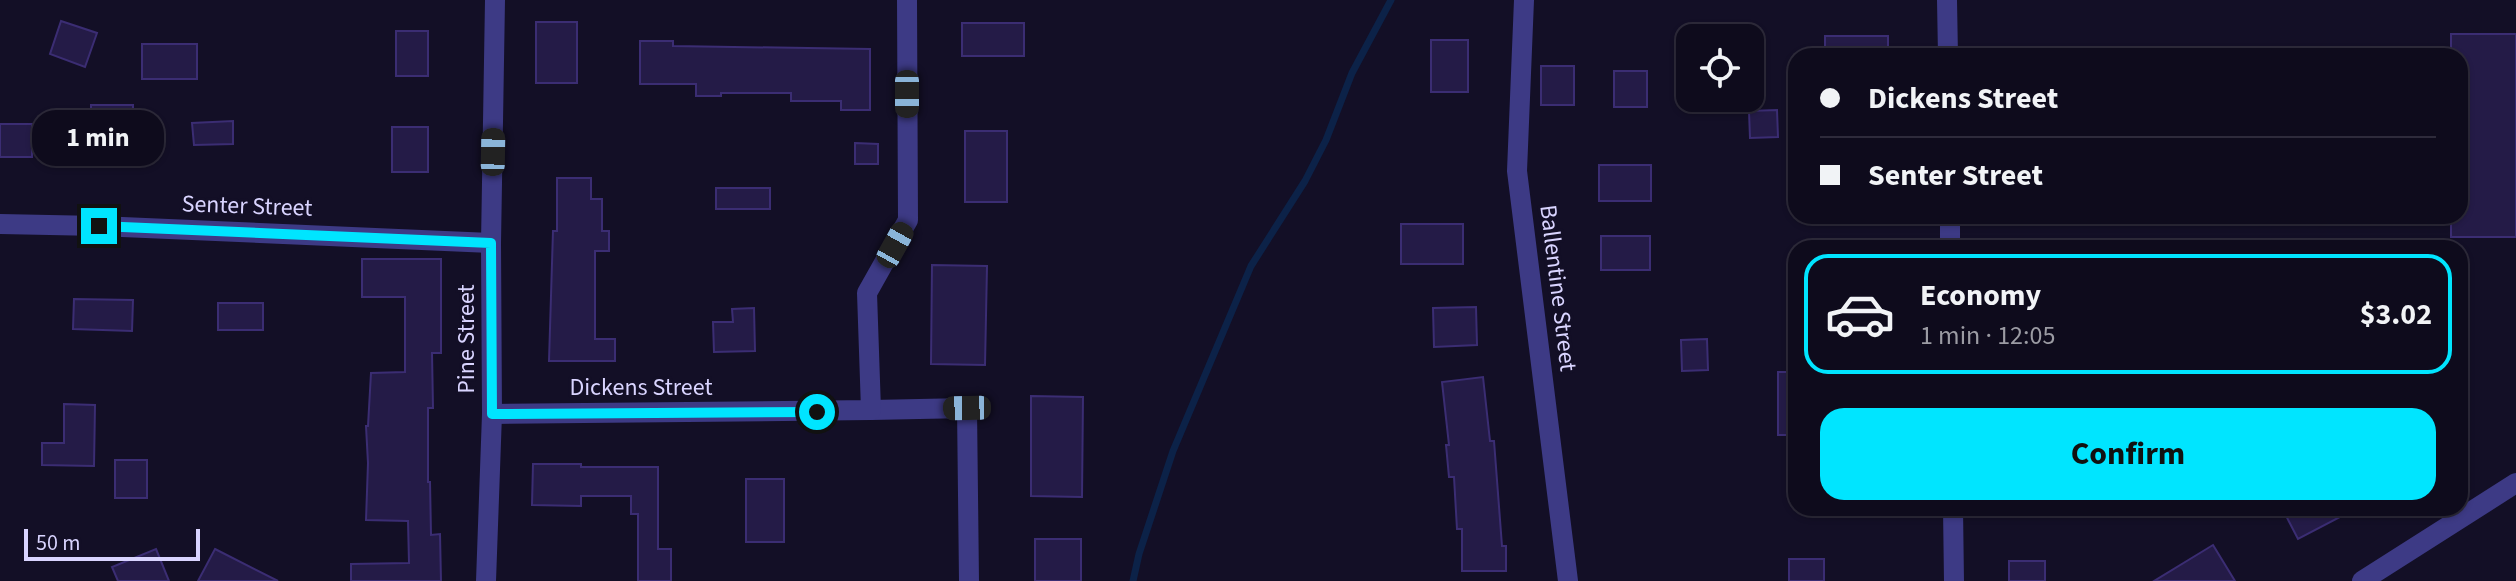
<!DOCTYPE html>
<html lang="en">
<head>
<meta charset="utf-8">
<style>
  body { margin:0; font-family:"Source Sans 3",sans-serif; background:#1c1929; color:#f1f3f6; height:100vh; display:flex; flex-direction:column; font-size:30px; white-space:nowrap }
  * { box-sizing:border-box; margin:0 }
  p { font-size:26px; color:#9b9ba3 }
  .icon { flex:none; width:44px; height:44px; fill:none; stroke:currentColor; stroke-width:2; stroke-linecap:round; stroke-linejoin:round }
  .map { position:relative; flex:1; overflow:hidden }
  .details { position:absolute; left:1788px; top:240px; width:680px; height:276px; display:flex; flex-direction:column; background:#0e0b1c; border-radius:24px; box-shadow:0 2px 6px #0004,0 0 0 2px #2e2b3b }
  .details>* { flex:none }
  .hud { position:absolute; left:1788px; top:48px; width:680px; height:176px; border-radius:24px; box-shadow:0 2px 6px #0004,0 0 0 2px #2e2b3b; display:grid; align-content:center; height:176px; padding:0 32px; background:#0e0b1c }
  .tools { position:absolute; left:1676px; top:24px; display:grid; gap:16px }
  .tools a { display:grid; place-items:center; width:88px; height:88px; border-radius:16px; background:#0e0b1c; box-shadow:0 2px 6px #0004,0 0 0 2px #2e2b3b; font-size:40px }
  .scale { position:absolute; left:24px; bottom:20px; width:176px; box-sizing:border-box; padding-left:8px; border:4px solid #d9d4ff; border-top:0; font-size:22px; line-height:28px; white-space:nowrap; color:#d9d4ff; -webkit-text-stroke:6px #130f26; paint-order:stroke }
  .end { position:absolute; width:36px; height:36px; margin:-18px; border:10px solid #00e5ff; background:#111; box-shadow:0 0 0 4px #111 }
  .from { border-radius:50% }
  .bubble { position:absolute; height:56px; border-radius:24px; background:#0e0b1c; box-shadow:0 2px 6px #0004,0 0 0 2px #2e2b3b; font-size:26px; font-weight:700; line-height:56px; text-align:center }
  .car { position:absolute; width:24px; height:48px; margin:-24px -12px; border-radius:10px; box-shadow:0 0 6px 2px #0007; background:linear-gradient(#222 24%,#8ab4d8 0 40%,#222 0 76%,#8ab4d8 0 86%,#222 0) }
  .hud b { display:flex; align-items:center; gap:28px; height:76px; font-size:30px }
  .hud b+b { border-top:2px solid #2e2b3b }
  .hud i { width:20px; height:20px; background:#f1f3f6 }
  ul { padding:14px 0 0; list-style:none }
  li { display:flex; align-items:center; gap:24px; height:120px; margin:0 16px 12px; padding:0 16px; border:4px solid transparent; border-radius:24px }
  li div { flex:1 }
  li b { display:block; font-size:30px }
  li em { font-style:normal; font-weight:700 }
  li.current { border-color:#00e5ff }
  li>.icon { width:72px; height:72px; stroke-width:1.5 }
  .primary-button { display:flex; gap:16px; margin-top:auto; padding:16px 32px }
  .primary-button a { flex:1; height:92px; border-radius:24px; background:#00e5ff; color:#111; font-size:32px; font-weight:700; line-height:92px; text-align:center }
  .map>svg:first-child { display:block }
</style>
</head>
<body>
<div class="map">
<svg width="2516" height="581" viewBox="0 0 2516 581">
  <rect width="100%" height="100%" fill="#130f26"/>
  <g fill="none" stroke-linecap="round" stroke-linejoin="round">
    <polyline stroke="#0c2248" stroke-width="7" points="1133,581 1139,554 1173,451 1251,266 1305,181 1326,140 1352,73 1391,0"/>
  </g>
  <g fill="#241b47" stroke="#3b2d73" stroke-width="2">
    <polygon points="61,21 97,33 85,67 50,54"/>
    <rect x="536" y="22" width="41" height="61"/>
    <rect x="962" y="23" width="62" height="33"/>
    <rect x="396" y="31" width="32" height="45"/>
    <polygon points="2451,34 2516,34 2516,237 2451,237 2451,216 2460,216 2460,56 2451,56"/>
    <rect x="1825" y="36" width="63" height="20"/>
    <rect x="1431" y="40" width="37" height="52"/>
    <polygon points="640,41 673,41 673,46 870,49 870,110 841,110 841,101 791,101 791,93 721,93 721,96 696,96 696,84 640,84"/>
    <rect x="142" y="44" width="55" height="35"/>
    <rect x="1541" y="66" width="33" height="39"/>
    <rect x="1614" y="71" width="33" height="36"/>
    <rect x="91" y="105" width="42" height="53"/>
    <polygon points="1777,110 1778,137 1750,138 1749,111"/>
    <polygon points="233,121 233,144 194,145 192,123"/>
    <rect x="0" y="124" width="32" height="33"/>
    <rect x="392" y="127" width="36" height="45"/>
    <rect x="965" y="131" width="42" height="71"/>
    <polygon points="855,143 878,144 878,164 855,164"/>
    <rect x="1599" y="165" width="52" height="36"/>
    <polygon points="557,178 591,178 591,199 602,199 602,231 609,231 609,251 595,251 595,339 615,339 615,361 549,361 553,231 557,231"/>
    <rect x="716" y="188" width="54" height="21"/>
    <rect x="1401" y="224" width="62" height="40"/>
    <rect x="1601" y="236" width="49" height="34"/>
    <polygon points="362,259 441,259 441,353 432,353 433,408 428,408 428,482 430,482 431,535 440,534 441,581 351,581 351,564 409,563 408,521 366,520 368,463 366,426 368,426 371,373 405,372 405,297 362,297"/>
    <polygon points="932,265 987,266 985,365 931,364"/>
    <polygon points="74,299 133,300 132,331 73,329"/>
    <rect x="218" y="303" width="45" height="27"/>
    <polygon points="1476,307 1477,345 1434,347 1433,308"/>
    <polygon points="754,308 755,351 714,352 713,322 733,322 732,309"/>
    <polygon points="1707,339 1708,370 1682,371 1681,340"/>
    <rect x="1778" y="372" width="18" height="63"/>
    <polygon points="1483,377 1490,441 1494,441 1502,546 1506,546 1506,571 1462,571 1462,529 1457,529 1454,477 1449,477 1446,445 1449,445 1442,382"/>
    <polygon points="1031,396 1083,397 1082,497 1031,496"/>
    <polygon points="64,404 95,405 94,466 42,465 42,443 64,443"/>
    <rect x="115" y="460" width="32" height="38"/>
    <polygon points="533,464 581,464 581,467 658,467 658,549 671,549 671,581 638,581 638,514 631,514 631,496 581,496 581,506 532,505"/>
    <rect x="746" y="479" width="38" height="63"/>
    <polygon points="2282,508 2357,508 2298,539"/>
    <rect x="1035" y="539" width="46" height="42"/>
    <polygon points="2213,545 2235,581 2154,581"/>
    <polygon points="156,549 169,581 118,581 112,567"/>
    <polygon points="215,549 278,581 198,581"/>
    <rect x="1789" y="559" width="35" height="22"/>
    <rect x="2009" y="561" width="36" height="20"/>
  </g>
  <g fill="none" stroke-linecap="round" stroke-linejoin="round">
    <g stroke="#3d3a85" stroke-width="20">
      <polyline points="1524,0 1517,171 1568,581"/>
      <polyline points="1947,0 1948,56"/>
      <polyline points="1950,216 1950,248"/>
      <polyline points="0,224 99,226 491,243"/>
      <polyline points="871,410 967,408 969,581"/>
      <polyline points="492,414 871,410 867,293 908,220 907,0"/>
      <polyline points="1953,508 1954,581"/>
      <polyline points="486,581 492,414 491,243 495,0"/>
      <polyline points="2362,581 2516,483"/>
    </g>
  </g>
  <g fill="none" stroke-linecap="round" stroke-linejoin="round">
    <polyline stroke="#00e5ff" stroke-width="10" points="99,226 491,243 492,414 817,412"/>
  </g>
  <g text-anchor="middle" dominant-baseline="central" stroke-width="6" stroke-linejoin="round" paint-order="stroke">
    <g font-size="24" fill="#d9d4ff" stroke="#130f26">
      <text transform="translate(247 206) rotate(2)">Senter Street</text>
      <text transform="translate(1558 288) rotate(83)">Ballentine Street</text>
      <text transform="translate(466 339) rotate(-90)">Pine Street</text>
      <text x="641" y="387">Dickens Street</text>
    </g>
  </g>
</svg>
<div class="tools">
<a><svg class="icon" aria-label="locate" viewBox="0 0 24 24"><circle cx="12" cy="12" r="6"/><path d="M12 2v4M12 18v4M2 12h4M18 12h4"/></svg></a>
</div>
<div class="scale">50 m</div>
<i class="end from" style="left:817px;top:412px"></i>
<i class="end" style="left:99px;top:226px"></i>
<div class="bubble" style="left:32px;top:110px;width:132px">1 min</div>
<i class="car" style="left:907px;top:94px;rotate:180deg"></i>
<i class="car" style="left:493px;top:152px;rotate:1deg"></i>
<i class="car" style="left:895px;top:245px;rotate:29deg"></i>
<i class="car" style="left:967px;top:408px;rotate:269deg"></i>
<div class="hud">
<b><i class="from"></i>Dickens Street</b>
<b><i></i>Senter Street</b>
</div>
<section class="details">
<ul>
<li class="current"><svg class="icon" aria-label="car" viewBox="0 0 24 24"><path d="M5 17H2v-5l4-1 3-4h7l3 4 3 1v5h-3M9 17h6M6 11h13"/><circle cx="7" cy="17" r="2"/><circle cx="17" cy="17" r="2"/></svg><div><b>Economy</b><p>1 min · 12:05</p></div><em>$3.02</em></li>
</ul>
<div class="primary-button"><a>Confirm</a></div>
</section>
</div>
</body>
</html>
